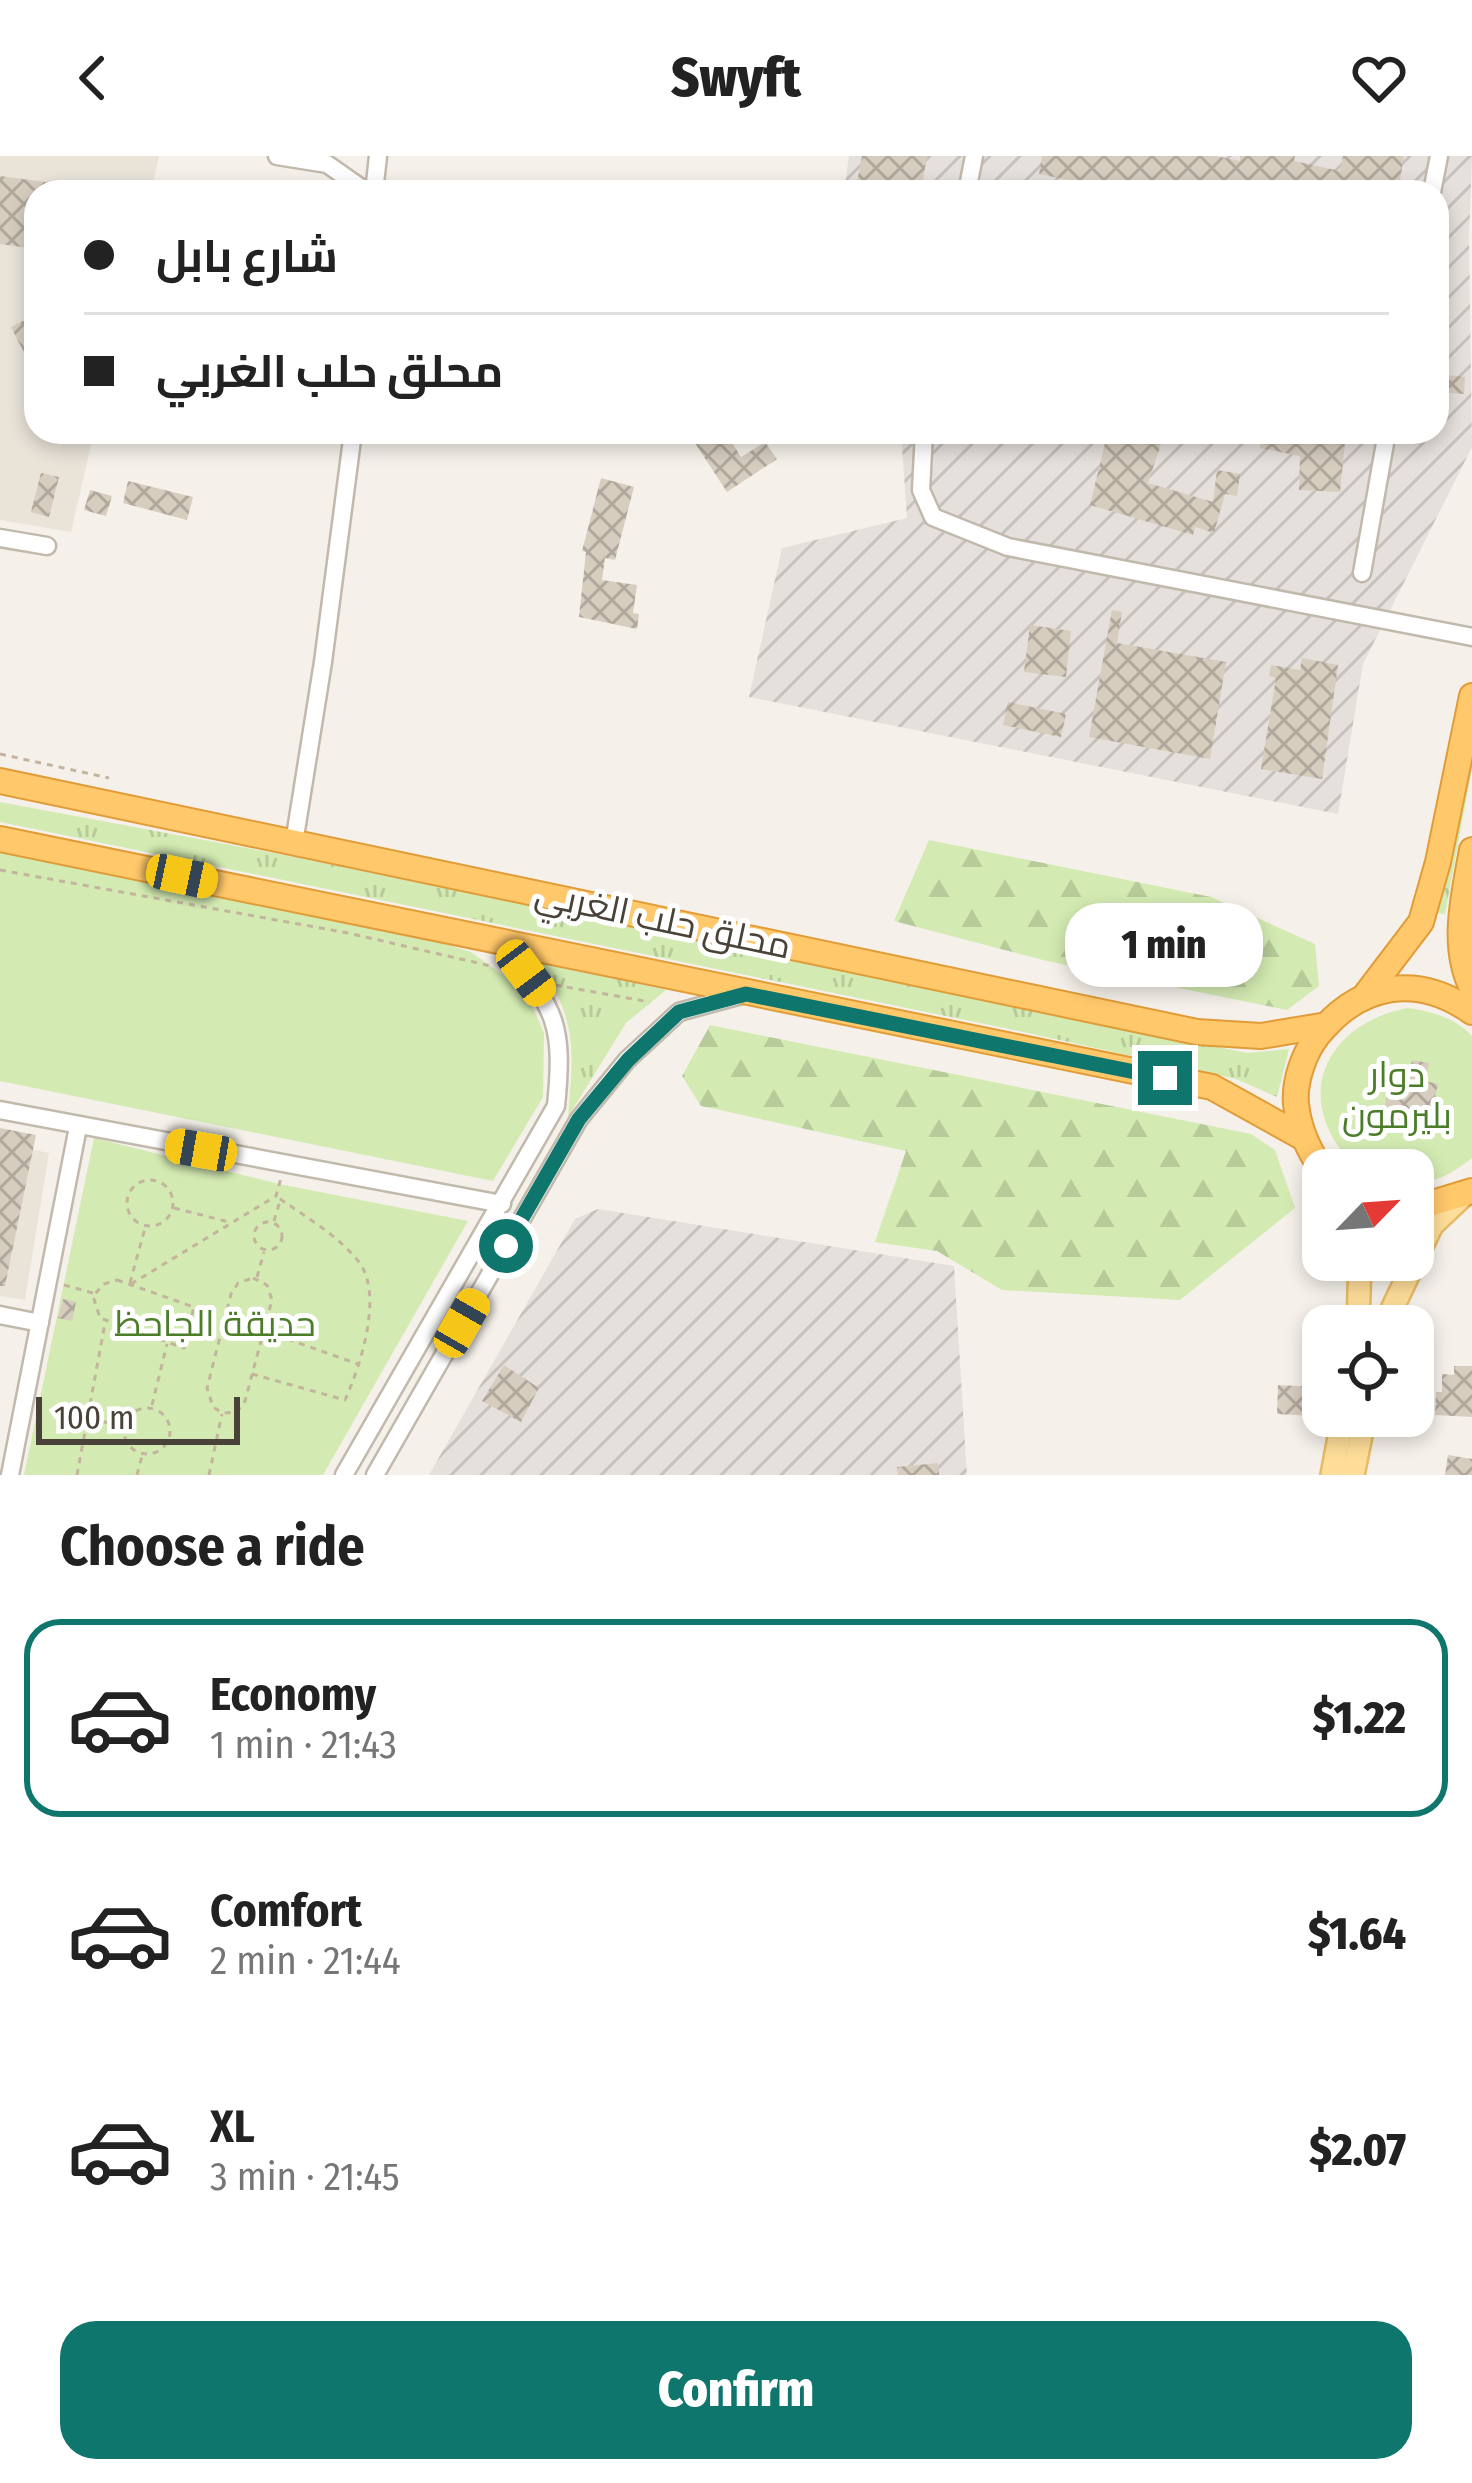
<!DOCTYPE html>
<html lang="en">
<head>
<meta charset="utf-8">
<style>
  body { margin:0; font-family:"Fira Sans Condensed",Cairo,sans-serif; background:#f6f6f6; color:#222; height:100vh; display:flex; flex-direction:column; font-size:45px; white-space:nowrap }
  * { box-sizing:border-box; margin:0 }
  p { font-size:39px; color:#767676 }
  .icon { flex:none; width:66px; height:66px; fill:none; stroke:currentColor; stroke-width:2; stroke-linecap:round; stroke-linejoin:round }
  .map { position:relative; height:1319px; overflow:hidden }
  .drawer { display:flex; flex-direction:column; background:#fff; flex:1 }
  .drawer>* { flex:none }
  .guide { position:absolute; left:24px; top:24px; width:1425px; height:264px; border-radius:36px; box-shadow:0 6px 18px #0003; display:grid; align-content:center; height:264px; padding:0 60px; background:#fff }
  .needle { width:78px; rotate:65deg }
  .controls { position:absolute; left:1302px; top:993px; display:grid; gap:24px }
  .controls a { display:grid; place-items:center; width:132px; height:132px; border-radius:24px; background:#fff; box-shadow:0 6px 18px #0003; font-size:60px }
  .scale { position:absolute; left:36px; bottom:30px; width:204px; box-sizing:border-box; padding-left:12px; border:6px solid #494238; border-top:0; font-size:33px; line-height:42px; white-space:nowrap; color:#494238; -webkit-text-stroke:9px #fff; paint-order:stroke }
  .end { position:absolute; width:54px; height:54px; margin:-27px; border:15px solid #0f766e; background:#fff; box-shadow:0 0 0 6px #fff }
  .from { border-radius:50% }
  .bubble { position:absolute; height:84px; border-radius:36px; background:#fff; box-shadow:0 6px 18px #0003; font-size:39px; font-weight:800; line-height:84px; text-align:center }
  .car { position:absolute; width:36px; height:72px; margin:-36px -18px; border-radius:15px; box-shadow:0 0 9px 3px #0007; background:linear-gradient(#f5c518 24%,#345 0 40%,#f5c518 0 76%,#345 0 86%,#f5c518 0) }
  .guide b { display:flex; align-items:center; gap:42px; height:114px; font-size:45px }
  .guide b+b { border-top:3px solid #e0e0e0 }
  .guide i { width:30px; height:30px; background:#222 }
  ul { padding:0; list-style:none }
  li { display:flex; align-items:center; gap:36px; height:198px; margin:0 24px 18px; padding:0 36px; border:6px solid transparent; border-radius:36px }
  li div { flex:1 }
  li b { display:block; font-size:45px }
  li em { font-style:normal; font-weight:800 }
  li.current { border-color:#0f766e }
  li>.icon { width:108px; height:108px; stroke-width:1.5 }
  h2 { padding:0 60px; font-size:54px; line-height:144px }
  .cta { display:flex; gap:24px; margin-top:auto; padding:24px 60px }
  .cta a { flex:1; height:138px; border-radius:36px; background:#0f766e; color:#fff; font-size:48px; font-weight:800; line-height:138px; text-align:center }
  header { display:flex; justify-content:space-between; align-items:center; height:156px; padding:0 60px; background:#fff; font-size:54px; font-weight:800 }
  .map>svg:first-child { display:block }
</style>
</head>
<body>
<header><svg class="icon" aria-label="back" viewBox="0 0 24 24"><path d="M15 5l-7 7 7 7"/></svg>Swyft<svg class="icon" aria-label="heart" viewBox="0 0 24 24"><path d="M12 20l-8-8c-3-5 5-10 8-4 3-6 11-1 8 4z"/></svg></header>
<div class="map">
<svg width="1472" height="1319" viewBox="0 0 1472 1319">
  <defs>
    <pattern id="industrial-furrows" width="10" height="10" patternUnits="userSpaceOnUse" patternTransform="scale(3)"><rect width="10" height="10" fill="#e5e0db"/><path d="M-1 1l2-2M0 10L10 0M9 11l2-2" fill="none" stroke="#c6c1bd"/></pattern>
    <pattern id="grass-tufts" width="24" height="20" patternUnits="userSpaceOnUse" patternTransform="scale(3)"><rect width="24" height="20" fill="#d3eab2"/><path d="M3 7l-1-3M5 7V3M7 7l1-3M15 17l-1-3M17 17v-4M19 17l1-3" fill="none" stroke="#b7ca9a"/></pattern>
    <pattern id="forest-firs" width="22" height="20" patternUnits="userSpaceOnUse" patternTransform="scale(3)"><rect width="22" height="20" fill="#d3eab2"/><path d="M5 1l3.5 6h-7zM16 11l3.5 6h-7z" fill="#b7ca9a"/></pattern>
    <pattern id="building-cross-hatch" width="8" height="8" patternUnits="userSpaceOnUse" patternTransform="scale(3)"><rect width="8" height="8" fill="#d7cdbf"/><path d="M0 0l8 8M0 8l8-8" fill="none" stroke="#b0a89c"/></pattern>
  </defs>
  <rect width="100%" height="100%" fill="#f5f1ea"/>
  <g fill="#e9e3d8">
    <polygon points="0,0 159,0 151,36 36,36 36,276 94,276 71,376 0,364"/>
    <polygon points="0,987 49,997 25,1144 0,1140"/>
  </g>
  <g fill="url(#industrial-furrows)">
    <polygon points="849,0 1472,0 1469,81 1472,291 1363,508 1338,658 749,541 782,392 907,362 901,276 1437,276 1437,36 844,36"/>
    <polygon points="598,1053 954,1110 967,1319 429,1319 575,1063"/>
  </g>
  <g fill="url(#grass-tufts)">
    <polygon points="1472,578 1472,613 1445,758 1438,757"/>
    <polygon points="0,646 289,700 1247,897 1289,893 1277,941 1236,923 1019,875 0,666"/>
    <path d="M 538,805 L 666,834 L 626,867 L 568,961 C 574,891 577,866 538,805 Z"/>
  </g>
  <g fill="url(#forest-firs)">
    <polygon points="929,684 1211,741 1315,788 1319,830 1287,854 1047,805 894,765"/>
    <polygon points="710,869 1251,978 1275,994 1295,1052 1180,1144 1002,1134 937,1095 875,1086 906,995 701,950 682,920"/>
  </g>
  <g fill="#d3eab2">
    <polygon points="0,695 375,767 471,796 526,836 544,877 543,941 493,1025 0,925"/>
    <path d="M 1408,852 C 1433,856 1454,861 1472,880 L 1472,1002 C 1454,1016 1437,1027 1413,1027 L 1413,1014 C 1398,1014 1380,1017 1365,1014 C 1354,1011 1344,999 1338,990 C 1294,925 1339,864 1408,852 Z"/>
    <polygon points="94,982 279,1028 468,1065 323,1319 24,1319"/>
  </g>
  <g fill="url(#building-cross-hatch)">
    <polygon points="862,0 927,0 921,36 855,36"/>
    <polygon points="1042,0 1216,0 1240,5 1240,0 1295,0 1294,5 1340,15 1343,0 1404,0 1398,36 1130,36 1039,18"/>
    <polygon points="0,20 68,29 67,36 36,36 36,93 0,88"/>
    <polygon points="29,162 36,173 36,220 11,171"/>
    <polygon points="1437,218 1465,221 1464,238 1437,236"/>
    <polygon points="704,276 725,276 741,301 765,286 777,303 727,336 693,284"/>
    <polygon points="1128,276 1165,276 1148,327 1213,346 1217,314 1240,318 1237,340 1225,338 1214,377 1195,371 1193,379 1090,349 1106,283 1123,289"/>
    <polygon points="1262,276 1346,276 1340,336 1299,334 1300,300 1260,292"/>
    <polygon points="41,317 59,321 49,361 31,356"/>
    <polygon points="601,322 634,331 615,404 605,402 602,424 637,429 633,457 639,458 637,473 579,461 586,396 582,395"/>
    <polygon points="128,325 193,341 187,364 123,347"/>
    <polygon points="90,334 112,340 106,360 84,354"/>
    <polygon points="1112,454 1122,456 1117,487 1226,506 1210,603 1089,581"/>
    <polygon points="1030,469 1071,475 1066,521 1024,516"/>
    <polygon points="1302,502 1338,509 1322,623 1261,613 1276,522 1269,520 1271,509 1300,514"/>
    <polygon points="1008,546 1066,558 1061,581 1003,569"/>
    <polygon points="1412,904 1429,907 1425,925 1438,928 1428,973 1382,962 1392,917 1409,921"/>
    <polygon points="0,972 36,979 5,1130 0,1130"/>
    <polygon points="63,1143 76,1146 72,1165 58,1162"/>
    <polygon points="504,1209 539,1232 521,1266 482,1245"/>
    <polygon points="1454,1210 1472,1210 1472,1261 1435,1259 1436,1236 1442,1236 1442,1218 1454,1219"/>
    <polygon points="1278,1229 1316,1231 1315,1260 1277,1258"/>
    <polygon points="1448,1299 1472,1303 1472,1319 1445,1319"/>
    <polygon points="938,1307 939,1319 898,1319 897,1311"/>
  </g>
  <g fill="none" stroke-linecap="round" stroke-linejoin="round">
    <defs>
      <g id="minor">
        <polyline points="277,0 327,8 367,36"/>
        <polyline points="374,36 378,0"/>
        <polyline points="967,36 974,0"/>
        <polyline points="1432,36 1439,0"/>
        <polyline points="924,276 921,334 933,361 1008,391 1472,481"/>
        <polyline points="0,382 47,390"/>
        <polyline points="1362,417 1387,276"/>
        <polyline points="294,687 323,506 353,276"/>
        <polyline points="0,954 502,1048"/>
        <polyline points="0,1159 40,1167"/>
        <polyline points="10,1319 78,971"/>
        <path d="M 344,1319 L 556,950 C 565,862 553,853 502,785"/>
        <polyline points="375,1319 579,963 627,904 679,856 745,838"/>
      </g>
      <g id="major">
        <polyline points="1358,1170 1360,1104"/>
        <polyline points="1384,1170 1432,1069 1466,1037"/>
        <polyline points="1332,1319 1343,1260"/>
        <polyline points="1353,1319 1365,1260"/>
      </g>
      <g id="highway">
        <polyline points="0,625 1197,876 1261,880 1327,869"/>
        <polyline points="0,683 1212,931 1302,981"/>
        <path d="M 1472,694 C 1464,739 1451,790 1472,832"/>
        <polyline points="1364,841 1421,766 1438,706 1472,540"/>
        <path d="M 1323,1016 C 1309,994 1299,975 1296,948 C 1294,925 1304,897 1318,879 C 1360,827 1417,817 1472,856"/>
        <polyline points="1413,1053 1472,1035"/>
      </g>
    </defs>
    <use href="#minor" stroke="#c1b9ac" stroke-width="21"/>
    <use href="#major" stroke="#e7bb66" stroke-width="26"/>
    <use href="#highway" stroke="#e19c38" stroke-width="28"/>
    <g stroke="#c3b49d" stroke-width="3" stroke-dasharray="6 6" stroke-linecap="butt">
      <polyline points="0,598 109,622"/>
      <polyline points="0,714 348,777 491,810"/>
      <polyline points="555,829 650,846"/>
      <circle cx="150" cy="1047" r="23"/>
      <polyline points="174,1052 229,1066"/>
      <polyline points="274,1065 280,1045"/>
      <circle cx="268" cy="1080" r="14"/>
      <polyline points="257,1121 264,1096"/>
      <polygon points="253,1122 267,1129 272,1144 245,1245 237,1256 223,1257 213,1251 207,1232 231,1138 238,1127"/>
      <polygon points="117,1124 194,1151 184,1192 100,1162 93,1140 104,1128"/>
      <polyline points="130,1127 145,1072"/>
      <polyline points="131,1128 276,1040 281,1022"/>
      <polyline points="64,1129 93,1137"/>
      <polyline points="265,1175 358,1208"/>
      <path d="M 252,1218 L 345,1244 C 360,1211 384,1139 359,1106 C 338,1079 304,1060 276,1040"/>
      <polyline points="152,1249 167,1188"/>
      <circle cx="147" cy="1275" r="23"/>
      <polyline points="91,1263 122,1270"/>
      <polyline points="77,1319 105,1167"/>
      <polyline points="137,1319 142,1300"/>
      <polyline points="209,1319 222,1258"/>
    </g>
    <use href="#minor" stroke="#fff" stroke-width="16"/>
    <use href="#major" stroke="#ffde99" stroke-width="21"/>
    <use href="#highway" stroke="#ffc86b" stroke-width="24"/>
  </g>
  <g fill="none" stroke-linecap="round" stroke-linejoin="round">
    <polyline stroke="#0f766e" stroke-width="15" points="506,1090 579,963 628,904 679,856 746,838 1165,922"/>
  </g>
  <g text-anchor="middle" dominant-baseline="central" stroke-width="10" stroke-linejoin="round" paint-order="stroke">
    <g font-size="36" fill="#494238" stroke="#fff">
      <text transform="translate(663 764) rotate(12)">محلق حلب الغربي</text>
    </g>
    <g font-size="36" fill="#4c7d29" stroke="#fff">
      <text x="1397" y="919">دوار<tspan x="1397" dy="41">بليرمون</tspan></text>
      <text x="215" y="1168">حديقة الجاحظ</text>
    </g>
  </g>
</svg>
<div class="controls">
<a><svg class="needle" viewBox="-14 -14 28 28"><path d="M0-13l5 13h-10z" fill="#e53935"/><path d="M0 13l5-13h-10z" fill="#767676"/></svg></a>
<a><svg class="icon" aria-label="locate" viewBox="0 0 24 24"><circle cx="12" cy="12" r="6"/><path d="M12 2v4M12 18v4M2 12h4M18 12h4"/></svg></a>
</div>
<div class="scale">100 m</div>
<i class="end from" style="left:506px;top:1090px"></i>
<i class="end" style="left:1165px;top:922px"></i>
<div class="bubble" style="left:1065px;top:747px;width:198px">1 min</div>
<i class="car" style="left:182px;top:720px;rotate:102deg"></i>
<i class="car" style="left:526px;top:817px;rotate:143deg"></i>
<i class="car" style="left:201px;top:994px;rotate:280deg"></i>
<i class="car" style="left:462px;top:1167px;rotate:30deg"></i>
<div class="guide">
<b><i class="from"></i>شارع بابل</b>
<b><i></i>محلق حلب الغربي</b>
</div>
</div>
<section class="drawer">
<h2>Choose a ride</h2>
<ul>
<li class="current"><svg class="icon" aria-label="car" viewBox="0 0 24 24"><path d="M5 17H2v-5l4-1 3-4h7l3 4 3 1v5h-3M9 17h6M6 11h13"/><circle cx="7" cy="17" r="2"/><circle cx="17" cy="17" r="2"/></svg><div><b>Economy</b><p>1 min · 21:43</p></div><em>$1.22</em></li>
<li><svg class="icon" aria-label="car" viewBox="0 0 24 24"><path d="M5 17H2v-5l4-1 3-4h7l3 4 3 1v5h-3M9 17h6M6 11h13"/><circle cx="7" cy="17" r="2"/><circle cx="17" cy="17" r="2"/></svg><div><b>Comfort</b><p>2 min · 21:44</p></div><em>$1.64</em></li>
<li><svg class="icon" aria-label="car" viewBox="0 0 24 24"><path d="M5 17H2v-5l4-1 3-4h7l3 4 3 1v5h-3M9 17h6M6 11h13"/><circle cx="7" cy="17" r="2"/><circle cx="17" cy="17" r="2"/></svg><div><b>XL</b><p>3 min · 21:45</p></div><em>$2.07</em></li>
</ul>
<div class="cta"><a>Confirm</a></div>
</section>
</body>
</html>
